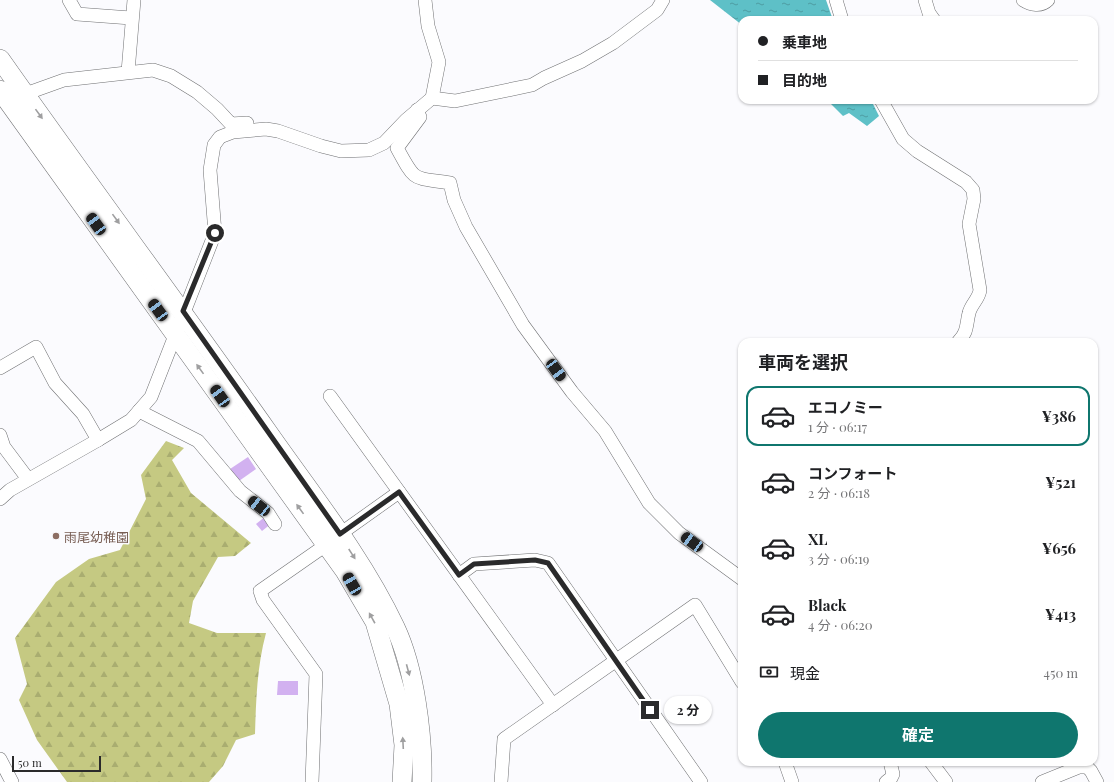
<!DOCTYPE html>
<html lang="ja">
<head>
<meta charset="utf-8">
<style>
  body { margin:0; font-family:"Playfair Display","Noto Sans JP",serif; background:#f2f2f2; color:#202124; height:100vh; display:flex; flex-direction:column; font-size:15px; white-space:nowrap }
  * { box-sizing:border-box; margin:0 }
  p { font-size:13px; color:#757577 }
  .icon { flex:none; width:22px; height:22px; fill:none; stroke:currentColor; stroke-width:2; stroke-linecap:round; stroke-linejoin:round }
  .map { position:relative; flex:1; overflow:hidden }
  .drawer { position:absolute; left:738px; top:338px; width:360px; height:428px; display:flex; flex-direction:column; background:#fff; border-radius:12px; box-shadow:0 1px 3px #0004 }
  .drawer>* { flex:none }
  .banner { position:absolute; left:738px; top:16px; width:360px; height:88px; border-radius:12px; box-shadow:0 1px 3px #0004; display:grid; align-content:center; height:88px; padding:0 20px; background:#fff }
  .scale { position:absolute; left:12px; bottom:10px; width:89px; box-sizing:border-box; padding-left:4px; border:2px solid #2a2a2b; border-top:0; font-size:11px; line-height:14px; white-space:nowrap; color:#2a2a2b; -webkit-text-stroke:3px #fbfbfe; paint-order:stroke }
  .end { position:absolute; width:18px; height:18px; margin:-9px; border:5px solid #2a2a2b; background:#fff; box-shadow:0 0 0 2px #fff }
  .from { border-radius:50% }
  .bubble { position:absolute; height:28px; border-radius:14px; background:#fff; box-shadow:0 1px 3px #0004; font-size:13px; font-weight:700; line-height:28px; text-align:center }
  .car { position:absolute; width:12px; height:24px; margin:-12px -6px; border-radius:5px; box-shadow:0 0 3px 1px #0007; background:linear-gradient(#222 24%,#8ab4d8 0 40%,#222 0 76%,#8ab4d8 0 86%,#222 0) }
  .banner b { display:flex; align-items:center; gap:14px; height:38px; font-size:15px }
  .banner b+b { border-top:1px solid #e0e0e0 }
  .banner i { width:10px; height:10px; background:#202124 }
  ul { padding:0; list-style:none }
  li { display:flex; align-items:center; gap:12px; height:60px; margin:0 8px 6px; padding:0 12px; border:2px solid transparent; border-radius:12px }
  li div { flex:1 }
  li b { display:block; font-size:15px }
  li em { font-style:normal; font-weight:700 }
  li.on { border-color:#0f766e }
  li>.icon { width:36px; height:36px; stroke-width:1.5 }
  h2 { padding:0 20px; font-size:18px; line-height:48px }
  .pay { display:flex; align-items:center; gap:10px; height:44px; padding:0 20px; font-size:15px }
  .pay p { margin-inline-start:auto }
  .action { display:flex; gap:8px; margin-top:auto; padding:8px 20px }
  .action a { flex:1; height:46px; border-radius:24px; background:#0f766e; color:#fff; font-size:16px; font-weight:700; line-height:46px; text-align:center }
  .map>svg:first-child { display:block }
</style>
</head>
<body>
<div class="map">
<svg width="1114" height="782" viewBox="0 0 1114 782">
  <defs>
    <pattern id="forest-firs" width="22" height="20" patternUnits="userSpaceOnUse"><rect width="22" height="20" fill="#c5c982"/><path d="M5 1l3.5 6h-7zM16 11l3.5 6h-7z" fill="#a9ad70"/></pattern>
    <pattern id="water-ripples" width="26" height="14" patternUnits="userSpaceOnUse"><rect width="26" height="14" fill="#5ec0c7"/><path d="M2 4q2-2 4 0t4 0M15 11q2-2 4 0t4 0" fill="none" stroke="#4e9ca2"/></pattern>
  </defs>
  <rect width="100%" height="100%" fill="#fbfbfe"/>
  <path fill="url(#forest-firs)" d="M 166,441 L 184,448 L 172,460 L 191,493 L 251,543 L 235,556 L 218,557 L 193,601 L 189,623 L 217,633 L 266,633 C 257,666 256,700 255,734 L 236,740 L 223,766 L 209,782 L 67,782 L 37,740 L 19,700 L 27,684 L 15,638 L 56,582 L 89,559 L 120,550 L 146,499 L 141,475 Z"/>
  <g fill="url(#water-ripples)">
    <polygon points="710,0 826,0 833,20 742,20 742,25"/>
    <polygon points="827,100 871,100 879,116 867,126 849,113 843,116"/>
  </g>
  <g fill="#d2b1f0">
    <polygon points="248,457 256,469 239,481 230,469"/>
    <polygon points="266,516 272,523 262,531 256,524"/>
    <polygon points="278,681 298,681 298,695 277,695"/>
  </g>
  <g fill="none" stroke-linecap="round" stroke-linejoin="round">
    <defs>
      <g id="street">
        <polyline points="69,0 77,14 131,18"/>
        <polyline points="836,0 842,20"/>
        <polyline points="925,0 929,13 934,20"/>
        <path d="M 1023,0 C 1031,5 1041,7 1048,0"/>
        <polyline points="128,72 134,0"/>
        <polyline points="25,94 64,80 153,70 171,76 197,92 217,109 231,124 247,123"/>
        <polyline points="432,98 455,101 532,85 544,78 582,61 613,43 657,10 663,0"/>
        <path d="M 881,100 L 903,139 L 917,151 L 966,182 L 973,190 L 974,199 L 969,224 L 980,290 C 979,299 971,304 969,313 C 966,325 968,332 958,342"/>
        <path d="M 417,110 L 420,117 L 397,148 C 416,183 412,177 450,183 L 454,200 L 466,227 L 523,325 L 572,392 L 605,431 L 649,503 L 679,533 L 742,579"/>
        <polyline points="0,368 36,347 55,383 83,414 98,440"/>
        <polyline points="330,396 553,705"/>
        <polyline points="139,411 198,441 240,491 268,513 275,524"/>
        <polyline points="0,435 4,447 28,479"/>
        <polyline points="0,499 10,490 98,440 131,420 151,397 215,233 210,170 214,145 220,137 233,132 266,129 278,131 321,146 341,151 369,150 384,143 406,120 432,98 439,62 428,26 425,0"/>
        <polyline points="340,534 399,492"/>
        <polyline points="459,575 474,564 535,560 548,563 701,782"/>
        <polyline points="0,759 12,782"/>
        <polyline points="785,762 792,782"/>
        <polyline points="931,762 946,782"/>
        <polyline points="312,782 316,674 263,600 260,591 326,545"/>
        <polyline points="501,782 504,739 695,605 742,682"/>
        <polyline points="886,782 891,778 893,774 890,762"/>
        <polyline points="1042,782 1079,767 1087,767 1091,771 1097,782"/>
      </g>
      <g id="secondary">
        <path d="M 0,59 C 88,184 179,306 267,431 C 311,494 362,557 395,627 C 415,669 423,736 422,782"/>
        <polyline points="0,90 345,571 375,622 399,704 404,745 402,782"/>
      </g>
    </defs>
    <use href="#street" stroke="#6f7072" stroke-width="14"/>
    <use href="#secondary" stroke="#6f7072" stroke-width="20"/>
    <use href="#street" stroke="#fff" stroke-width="13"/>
    <use href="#secondary" stroke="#fff" stroke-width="19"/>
  </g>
  <defs><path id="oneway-solid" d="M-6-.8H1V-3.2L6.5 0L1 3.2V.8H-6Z"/></defs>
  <g fill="#9f9fa0">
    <use href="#oneway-solid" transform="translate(39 114) rotate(54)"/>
    <use href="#oneway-solid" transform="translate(116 219) rotate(54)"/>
    <use href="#oneway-solid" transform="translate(200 369) rotate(-126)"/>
    <use href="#oneway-solid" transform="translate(300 509) rotate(-126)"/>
    <use href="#oneway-solid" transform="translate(352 554) rotate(57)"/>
    <use href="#oneway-solid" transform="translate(372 618) rotate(-119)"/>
    <use href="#oneway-solid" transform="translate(408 670) rotate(75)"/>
    <use href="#oneway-solid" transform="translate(403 743) rotate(-93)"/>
  </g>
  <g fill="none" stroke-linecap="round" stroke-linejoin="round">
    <polyline stroke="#2a2a2b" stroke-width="5" points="215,233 183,311 340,534 399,492 459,575 474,564 535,560 548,563 650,710"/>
  </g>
  <circle fill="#8d6e63" stroke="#fbfbfe" stroke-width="1.5" cx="56" cy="536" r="4"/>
  <g text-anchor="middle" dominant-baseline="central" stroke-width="3" stroke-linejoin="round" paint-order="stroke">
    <g font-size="13" fill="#785e54" stroke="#fbfbfe" text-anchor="start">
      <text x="64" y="536">雨尾幼稚園</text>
    </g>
  </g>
</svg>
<div class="scale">50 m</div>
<i class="end from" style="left:215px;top:233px"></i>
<i class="end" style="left:650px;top:710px"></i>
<div class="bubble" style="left:664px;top:696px;width:48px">2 分</div>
<i class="car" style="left:96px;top:224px;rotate:324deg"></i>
<i class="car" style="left:158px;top:310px;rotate:324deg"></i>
<i class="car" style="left:556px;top:370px;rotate:144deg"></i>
<i class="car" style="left:220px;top:396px;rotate:325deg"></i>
<i class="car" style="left:259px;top:506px;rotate:308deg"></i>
<i class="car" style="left:692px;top:542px;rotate:306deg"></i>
<i class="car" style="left:352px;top:584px;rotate:330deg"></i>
<div class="banner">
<b><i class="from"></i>乗車地</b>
<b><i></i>目的地</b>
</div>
<section class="drawer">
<h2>車両を選択</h2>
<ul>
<li class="on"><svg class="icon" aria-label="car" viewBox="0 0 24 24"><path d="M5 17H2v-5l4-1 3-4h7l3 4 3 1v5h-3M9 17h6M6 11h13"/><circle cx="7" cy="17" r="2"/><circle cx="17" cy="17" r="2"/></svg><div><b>エコノミー</b><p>1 分 · 06:17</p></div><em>¥386</em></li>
<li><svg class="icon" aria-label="car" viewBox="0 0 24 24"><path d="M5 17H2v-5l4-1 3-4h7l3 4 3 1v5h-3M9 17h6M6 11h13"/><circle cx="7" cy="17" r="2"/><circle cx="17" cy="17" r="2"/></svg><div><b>コンフォート</b><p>2 分 · 06:18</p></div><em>¥521</em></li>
<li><svg class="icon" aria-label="car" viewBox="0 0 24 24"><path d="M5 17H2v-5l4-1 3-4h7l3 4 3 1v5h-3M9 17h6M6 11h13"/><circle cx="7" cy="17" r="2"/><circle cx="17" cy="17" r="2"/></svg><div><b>XL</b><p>3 分 · 06:19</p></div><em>¥656</em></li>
<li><svg class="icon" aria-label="car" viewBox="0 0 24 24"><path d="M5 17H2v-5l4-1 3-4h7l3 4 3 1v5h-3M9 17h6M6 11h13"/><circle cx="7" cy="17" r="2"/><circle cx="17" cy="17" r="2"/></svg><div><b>Black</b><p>4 分 · 06:20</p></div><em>¥413</em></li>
</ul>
<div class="pay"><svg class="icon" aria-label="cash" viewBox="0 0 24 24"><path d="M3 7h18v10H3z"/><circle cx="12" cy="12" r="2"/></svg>現金<p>450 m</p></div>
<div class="action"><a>確定</a></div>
</section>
</div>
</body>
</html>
